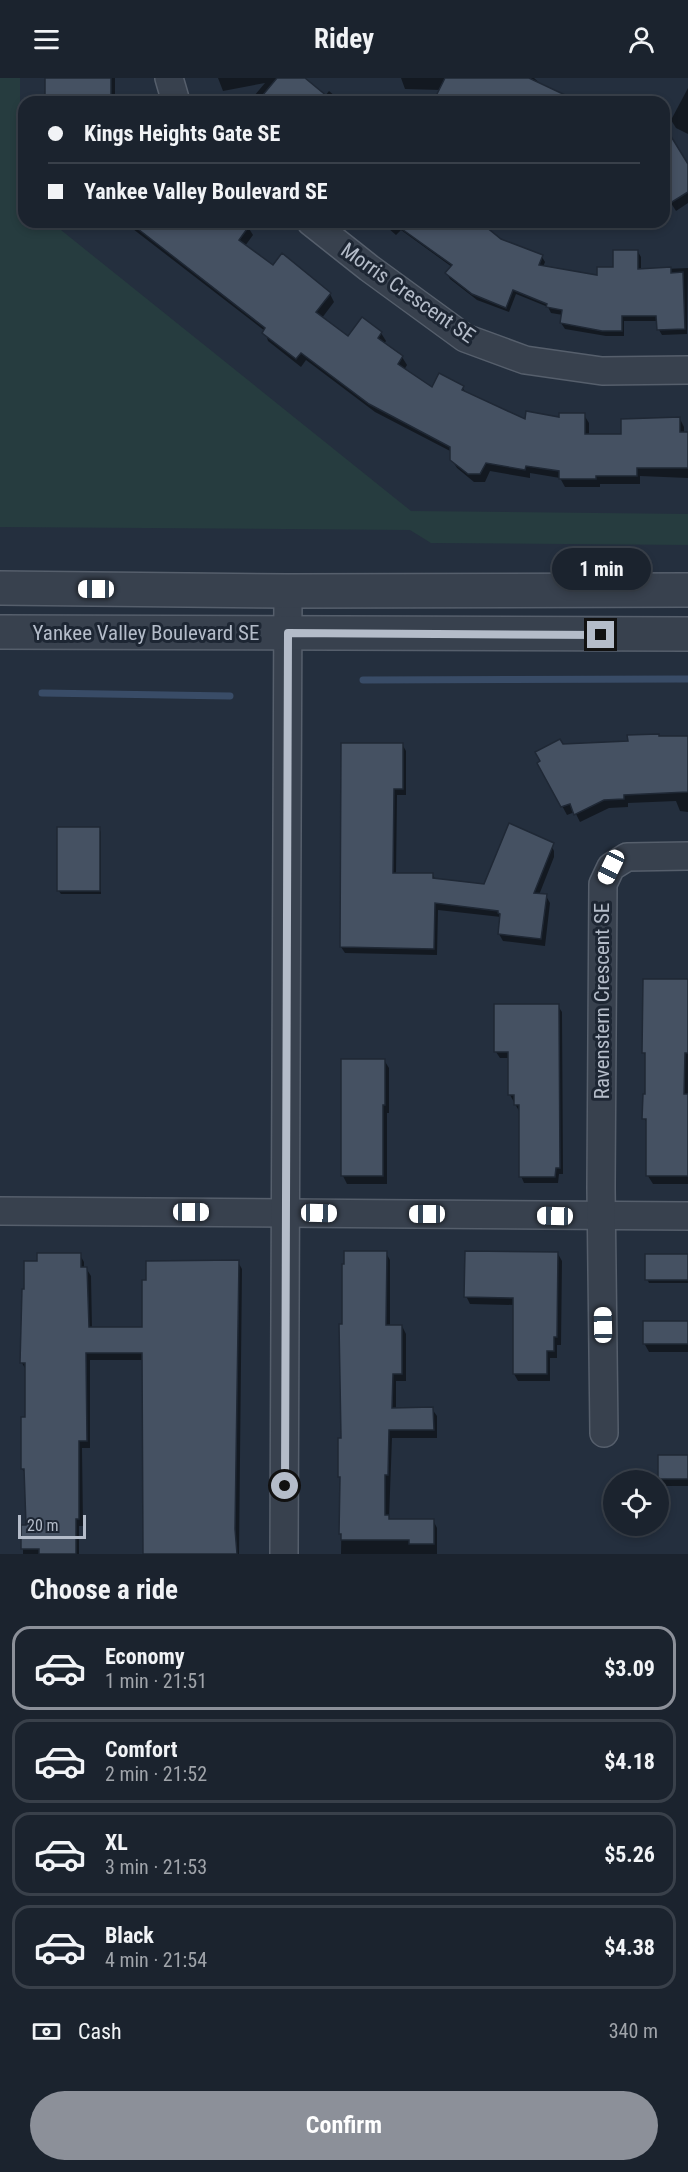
<!DOCTYPE html>
<html lang="en">
<head>
<meta charset="utf-8">
<style>
  body { margin:0; font-family:"Roboto Condensed",sans-serif; background:#242b36; color:#f1f3f6; height:100vh; display:flex; flex-direction:column; font-size:22px; white-space:nowrap }
  * { box-sizing:border-box; margin:0 }
  p { font-size:20px; color:#a0a4aa }
  .icon { flex:none; width:33px; height:33px; fill:none; stroke:currentColor; stroke-width:2; stroke-linecap:round; stroke-linejoin:round }
  .map { position:relative; height:1476px; overflow:hidden }
  .details { display:flex; flex-direction:column; background:#1b232e; flex:1 }
  .details>* { flex:none }
  .banner { position:absolute; left:18px; top:18px; width:652px; height:132px; border-radius:18px; box-shadow:0 3px 9px #0003,0 0 0 2px #39404a; display:grid; align-content:center; height:132px; padding:0 30px; background:#1b232e }
  .tools { position:absolute; left:603px; top:1392px; display:grid; gap:12px }
  .tools a { display:grid; place-items:center; width:66px; height:66px; border-radius:50%; background:#1b232e; box-shadow:0 3px 9px #0003,0 0 0 2px #39404a; font-size:30px }
  .scale { position:absolute; left:18px; bottom:15px; width:68px; box-sizing:border-box; padding-left:6px; border:3px solid #b4bcc9; border-top:0; font-size:16px; line-height:21px; white-space:nowrap; color:#b4bcc9; -webkit-text-stroke:4px #1d2633; paint-order:stroke }
  .end { position:absolute; width:27px; height:27px; margin:-14px; border:8px solid #b4bcc9; background:#111; box-shadow:0 0 0 3px #111 }
  .from { border-radius:50% }
  .bubble { position:absolute; height:42px; border-radius:21px; background:#1b232e; box-shadow:0 3px 9px #0003,0 0 0 2px #39404a; font-size:20px; font-weight:700; line-height:42px; text-align:center }
  .car { position:absolute; width:18px; height:36px; margin:-18px -9px; border-radius:8px; box-shadow:0 0 4px 2px #0007; background:linear-gradient(#fff 24%,#345 0 40%,#fff 0 76%,#345 0 86%,#fff 0) }
  .banner b { display:flex; align-items:center; gap:21px; height:57px; font-size:22px }
  .banner b+b { border-top:2px solid #39404a }
  .banner i { width:15px; height:15px; background:#f1f3f6 }
  ul { padding:0; list-style:none }
  li { display:flex; align-items:center; gap:18px; height:84px; margin:0 12px 9px; padding:0 18px; border:3px solid #39404a; border-radius:18px }
  li div { flex:1 }
  li b { display:block; font-size:22px }
  li em { font-style:normal; font-weight:700 }
  li.active { border-color:#8c9099 }
  li>.icon { width:54px; height:54px; stroke-width:1.5 }
  h2 { padding:0 30px; font-size:27px; line-height:72px }
  .pay { display:flex; align-items:center; gap:15px; height:66px; padding:0 30px; font-size:22px }
  .pay p { margin-inline-start:auto }
  .action { display:flex; gap:12px; margin-top:auto; padding:12px 30px }
  .action a { flex:1; height:69px; border-radius:36px; background:#8c9099; color:#fff; font-size:24px; font-weight:700; line-height:69px; text-align:center }
  header { display:flex; justify-content:space-between; align-items:center; height:78px; padding:0 30px; background:#1b232e; font-size:27px; font-weight:700 }
  .map>svg:first-child { display:block }
</style>
</head>
<body>
<header><svg class="icon" aria-label="menu" viewBox="0 0 24 24"><path d="M4 6h16M4 12h16M4 18h16"/></svg>Ridey<svg class="icon" aria-label="person" viewBox="0 0 24 24"><circle cx="12" cy="8" r="4"/><path d="M4 21q1-7 8-7t8 7"/></svg></header>
<div class="map">
<svg width="688" height="1476" viewBox="0 0 688 1476">
  <rect width="100%" height="100%" fill="#242f3e"/>
  <polygon fill="#263c3f" points="0,0 20,0 20,119 24,123 24,144 51,144 411,433 688,436 688,467 431,465 410,452 0,449"/>
  <g fill="#0007">
    <rect x="46" y="0" width="69" height="24"/>
    <polygon points="218,0 303,0 325,18 329,13 342,24 249,24 265,5 223,13"/>
    <polygon points="401,0 534,0 561,24 441,24 441,12 405,11"/>
    <polygon points="688,10 688,56 676,50 671,42"/>
    <polygon points="688,89 688,125 676,133 664,114"/>
    <polygon points="129,144 243,144 248,149 253,157 245,168 274,189 330,216 334,224 322,240 349,260 381,255 386,263 384,266 402,279 407,287 404,292 432,311 462,309 466,315 526,344 584,337 589,345 589,358 623,358 680,341 684,349 684,355 688,355 688,400 640,398 640,406 600,406 600,409 565,409 560,400 530,395 530,400 490,393 485,404 474,404 457,390 452,382 452,374 375,334 306,282 301,289 268,263 265,253 133,151"/>
    <polygon points="381,144 477,144 500,162 542,179 545,184 543,189 599,199 614,191 638,174 641,179 641,192 688,190 687,256 662,257 659,252 658,243 624,243 624,258 606,258 565,251 561,245 563,237 551,235 548,229 516,216 509,234 477,222 450,201 447,195 452,189 401,152 396,157"/>
    <polygon points="659,659 688,661 688,734 680,733 676,723 628,725 628,729 609,730 580,744 575,734 567,737 539,685 562,668 629,665"/>
    <polygon points="402,666 406,673 406,717 397,717 396,796 432,796 436,802 485,808 550,765 554,773 554,779 539,817 546,818 550,825 545,868 503,863 499,856 501,839 438,832 437,877 345,875 341,869"/>
    <polygon points="99,750 101,754 101,816 61,816 58,812"/>
    <polygon points="688,904 688,1106 653,1106 648,1098 648,1047 644,1040 646,979 644,975"/>
    <polygon points="558,928 562,934 563,1096 559,1096 558,1105 524,1105 521,1098 521,1033 519,1033 510,1017 510,980 500,980 496,974"/>
    <polygon points="384,982 389,990 389,1035 387,1035 387,1106 347,1106 343,1098"/>
    <polygon points="386,1175 390,1182 390,1248 402,1248 406,1256 406,1303 396,1303 396,1332 432,1331 437,1338 437,1360 392,1360 389,1441 433,1442 437,1450 437,1476 341,1476 343,1362"/>
    <polygon points="558,1176 562,1183 561,1267 557,1267 557,1280 550,1280 550,1303 518,1303 514,1296 514,1227 470,1226 466,1218"/>
    <polygon points="80,1177 84,1184 84,1190 86,1190 91,1198 92,1251 144,1251 238,1184 242,1191 239,1476 144,1476 143,1282 90,1282 90,1370 82,1370 83,1448 79,1448 79,1476 23,1476 23,1448 27,1448 26,1396 22,1391 27,1341 26,1292 22,1285"/>
    <polygon points="688,1177 688,1205 649,1205 647,1201"/>
    <polygon points="688,1244 688,1274 649,1274 644,1265"/>
    <polygon points="688,1379 688,1408 664,1408 660,1400"/>
  </g>
  <g fill="none" stroke-linecap="round" stroke-linejoin="round">
    <g stroke="#394c67" stroke-width="7">
      <polyline points="363,602 688,601"/>
      <polyline points="42,615 230,618"/>
    </g>
  </g>
  <g fill="#455162" stroke="#1f2835" stroke-width="1.5">
    <rect x="45" y="0" width="66" height="24"/>
    <polygon points="277,0 305,0 334,24 257,24"/>
    <polygon points="445,0 529,0 580,24 433,24"/>
    <polygon points="664,47 688,86 688,114 664,129"/>
    <polygon points="129,144 252,144 239,162 273,187 282,175 331,215 316,234 348,258 362,239 382,254 378,260 403,278 398,286 432,309 439,295 464,308 462,312 525,341 526,333 559,339 559,335 585,335 585,356 621,356 621,341 680,339 680,354 688,354 688,390 637,390 637,398 596,398 596,401 559,401 559,393 526,388 525,392 486,385 480,396 468,396 450,382 450,369 369,326 301,275 296,281 262,255 265,250"/>
    <polygon points="392,144 480,144 501,161 543,177 539,187 597,197 597,189 613,189 613,172 638,172 638,191 671,189 671,195 683,194 685,251 657,252 656,238 622,238 622,253 602,253 560,245 562,232 546,229 547,226 513,212 506,230 472,216 445,195 452,187"/>
    <polygon points="659,656 659,658 688,658 688,714 624,717 624,721 604,722 574,737 570,726 561,729 537,685 540,683 535,674 560,661 563,666 628,663 627,657"/>
    <polygon points="341,665 403,665 403,711 394,711 393,795 433,795 433,800 484,806 509,745 554,765 534,815 547,816 541,861 498,856 500,836 498,835 498,833 435,825 434,871 340,869"/>
    <rect x="57" y="749" width="43" height="64"/>
    <polygon points="643,901 688,901 688,975 685,975 684,1016 688,1016 688,1098 646,1098 646,1041 642,1041 643,1016 645,1016 645,975 642,975"/>
    <polygon points="494,926 559,926 560,1090 556,1090 555,1099 519,1099 519,1027 514,1027 514,1017 508,1017 508,974 494,974"/>
    <polygon points="341,981 385,981 385,1027 383,1027 383,1098 341,1098"/>
    <polygon points="344,1173 387,1173 386,1247 402,1247 402,1296 393,1296 392,1330 433,1329 434,1352 389,1352 388,1397 385,1397 385,1437 389,1437 389,1441 434,1441 434,1466 409,1466 409,1462 341,1462 341,1456 339,1456 340,1399 338,1399 338,1360 341,1360 339,1246 342,1246 342,1186 344,1186"/>
    <polygon points="465,1173 558,1174 557,1259 554,1259 554,1273 547,1273 547,1296 513,1296 513,1220 464,1219"/>
    <polygon points="37,1175 81,1175 81,1189 87,1189 89,1249 142,1249 142,1202 146,1202 146,1183 239,1182 235,1451 237,1476 143,1476 142,1275 86,1275 87,1363 79,1363 79,1441 76,1441 76,1476 39,1476 39,1471 21,1471 21,1447 26,1447 24,1391 21,1391 21,1339 25,1339 25,1285 20,1285 22,1211 24,1211 24,1183 37,1183"/>
    <rect x="645" y="1176" width="43" height="26"/>
    <rect x="643" y="1243" width="45" height="23"/>
    <rect x="658" y="1377" width="30" height="24"/>
  </g>
  <g fill="none" stroke-linecap="round" stroke-linejoin="round">
    <defs>
      <g id="minor">
        <polyline points="169,0 176,24"/>
        <polyline points="311,144 369,190 465,260 525,282 602,293 688,292"/>
        <polyline points="0,1133 688,1138"/>
        <polyline points="604,1355 601,1110 603,806 611,789 627,779 688,778"/>
        <polyline points="284,1476 288,513"/>
      </g>
      <g id="tertiary">
        <polyline points="0,510 288,513 688,512"/>
        <polyline points="0,554 688,556"/>
      </g>
    </defs>
    <use href="#minor" stroke="#565f6c" stroke-width="30"/>
    <use href="#tertiary" stroke="#565f6c" stroke-width="36"/>
    <use href="#minor" stroke="#38414e" stroke-width="27"/>
    <use href="#tertiary" stroke="#38414e" stroke-width="33"/>
  </g>
  <g fill="none" stroke-linecap="round" stroke-linejoin="round">
    <polyline stroke="#b4bcc9" stroke-width="8" points="285,1408 288,555 601,557"/>
  </g>
  <g text-anchor="middle" dominant-baseline="central" stroke-width="6" stroke-linejoin="round" paint-order="stroke">
    <g font-size="21" fill="#b4bcc9" stroke="#1d2633">
      <text transform="translate(408 215) rotate(35)">Morris Crescent SE</text>
      <text x="146" y="555">Yankee Valley Boulevard SE</text>
      <text transform="translate(602 923) rotate(-90)">Ravenstern Crescent SE</text>
    </g>
  </g>
</svg>
<div class="tools">
<a><svg class="icon" aria-label="locate" viewBox="0 0 24 24"><circle cx="12" cy="12" r="6"/><path d="M12 2v4M12 18v4M2 12h4M18 12h4"/></svg></a>
</div>
<div class="scale">20 m</div>
<i class="end from" style="left:285px;top:1408px"></i>
<i class="end" style="left:601px;top:557px"></i>
<div class="bubble" style="left:552px;top:470px;width:99px">1 min</div>
<i class="car" style="left:96px;top:511px;rotate:270deg"></i>
<i class="car" style="left:611px;top:789px;rotate:206deg"></i>
<i class="car" style="left:191px;top:1134px;rotate:90deg"></i>
<i class="car" style="left:319px;top:1135px;rotate:91deg"></i>
<i class="car" style="left:427px;top:1136px;rotate:270deg"></i>
<i class="car" style="left:555px;top:1138px;rotate:271deg"></i>
<i class="car" style="left:603px;top:1247px;rotate:359deg"></i>
<div class="banner">
<b><i class="from"></i>Kings Heights Gate SE</b>
<b><i></i>Yankee Valley Boulevard SE</b>
</div>
</div>
<section class="details">
<h2>Choose a ride</h2>
<ul>
<li class="active"><svg class="icon" aria-label="car" viewBox="0 0 24 24"><path d="M5 17H2v-5l4-1 3-4h7l3 4 3 1v5h-3M9 17h6M6 11h13"/><circle cx="7" cy="17" r="2"/><circle cx="17" cy="17" r="2"/></svg><div><b>Economy</b><p>1 min · 21:51</p></div><em>$3.09</em></li>
<li><svg class="icon" aria-label="car" viewBox="0 0 24 24"><path d="M5 17H2v-5l4-1 3-4h7l3 4 3 1v5h-3M9 17h6M6 11h13"/><circle cx="7" cy="17" r="2"/><circle cx="17" cy="17" r="2"/></svg><div><b>Comfort</b><p>2 min · 21:52</p></div><em>$4.18</em></li>
<li><svg class="icon" aria-label="car" viewBox="0 0 24 24"><path d="M5 17H2v-5l4-1 3-4h7l3 4 3 1v5h-3M9 17h6M6 11h13"/><circle cx="7" cy="17" r="2"/><circle cx="17" cy="17" r="2"/></svg><div><b>XL</b><p>3 min · 21:53</p></div><em>$5.26</em></li>
<li><svg class="icon" aria-label="car" viewBox="0 0 24 24"><path d="M5 17H2v-5l4-1 3-4h7l3 4 3 1v5h-3M9 17h6M6 11h13"/><circle cx="7" cy="17" r="2"/><circle cx="17" cy="17" r="2"/></svg><div><b>Black</b><p>4 min · 21:54</p></div><em>$4.38</em></li>
</ul>
<div class="pay"><svg class="icon" aria-label="cash" viewBox="0 0 24 24"><path d="M3 7h18v10H3z"/><circle cx="12" cy="12" r="2"/></svg>Cash<p>340 m</p></div>
<div class="action"><a>Confirm</a></div>
</section>
</body>
</html>
